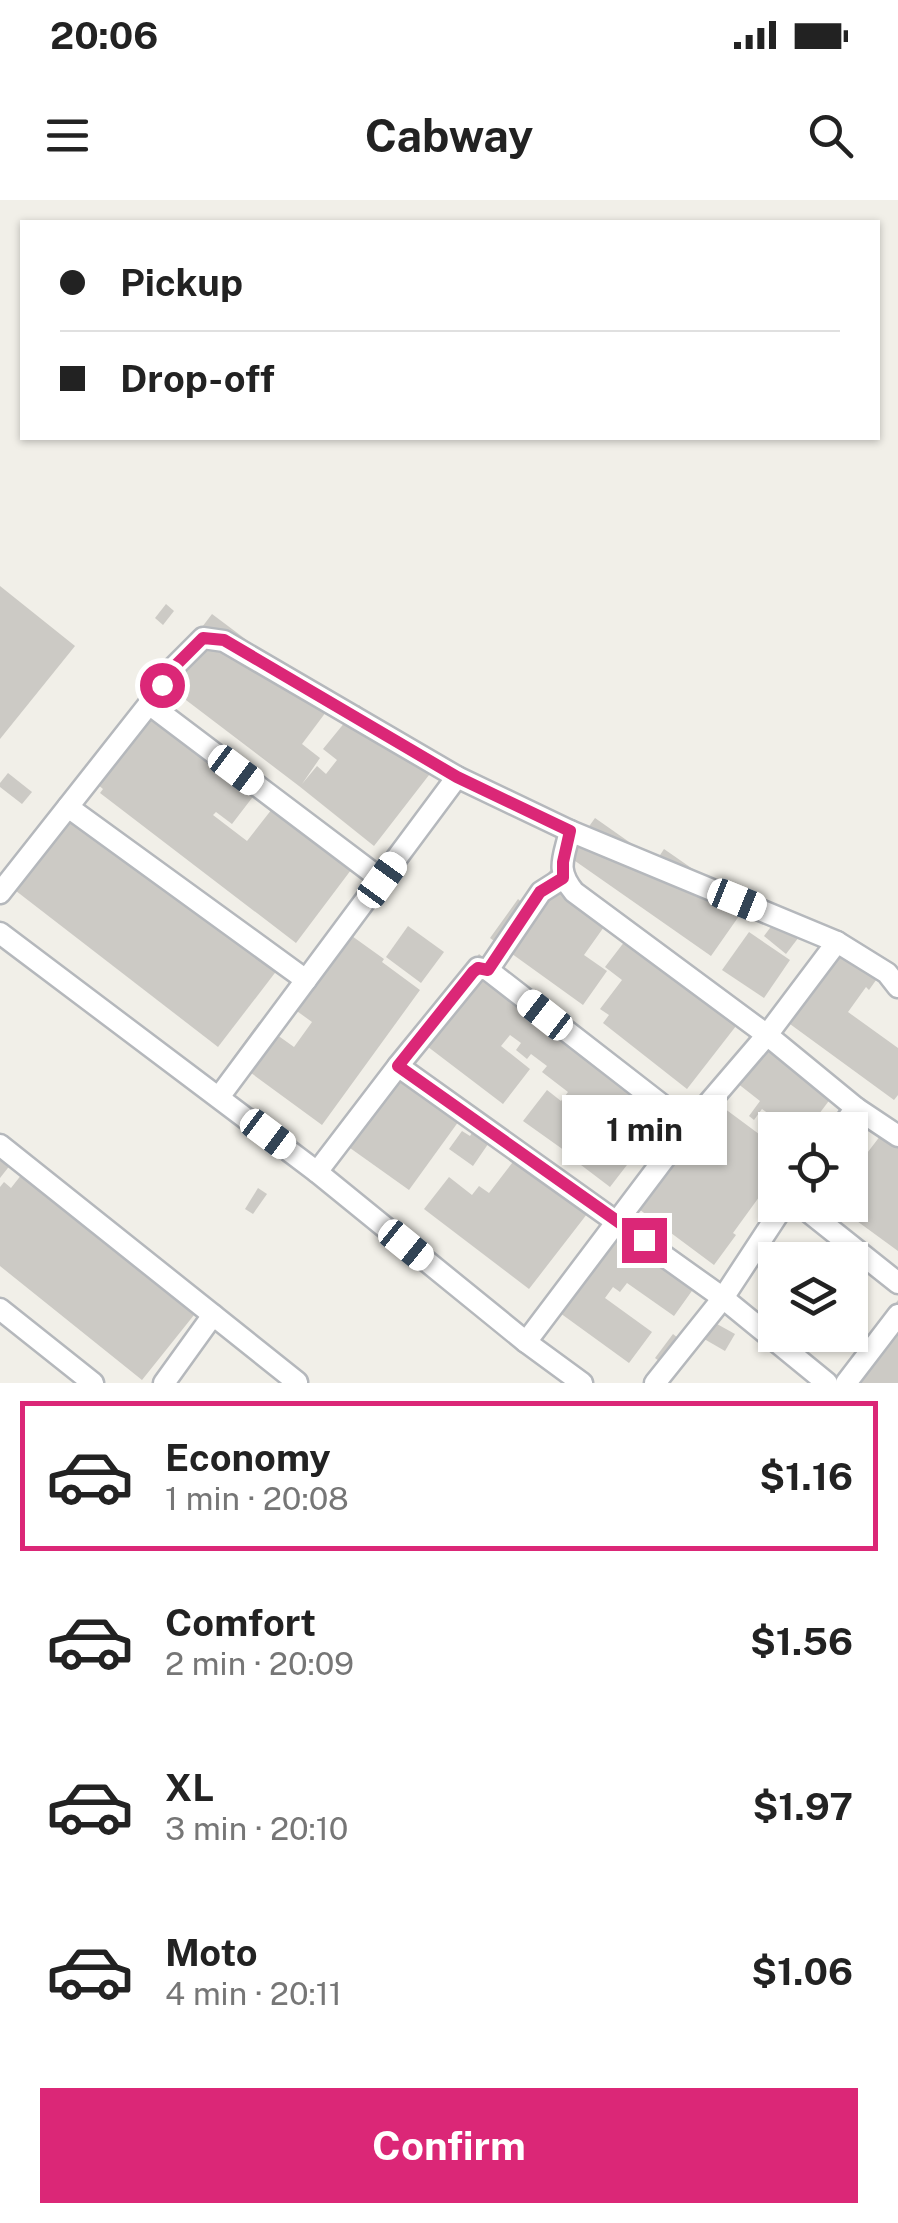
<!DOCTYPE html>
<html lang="en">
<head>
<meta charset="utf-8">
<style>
  body { margin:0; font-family:"Public Sans",sans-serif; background:#f6f6f6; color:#222; height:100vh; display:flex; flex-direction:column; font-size:38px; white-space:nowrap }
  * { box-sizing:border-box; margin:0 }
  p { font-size:32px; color:#767676 }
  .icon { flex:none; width:55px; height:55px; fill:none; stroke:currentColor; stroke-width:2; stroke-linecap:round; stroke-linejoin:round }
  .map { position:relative; height:1183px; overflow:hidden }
  .side { display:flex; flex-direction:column; background:#fff; flex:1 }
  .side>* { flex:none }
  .top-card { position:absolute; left:20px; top:20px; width:860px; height:220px; border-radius:0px; box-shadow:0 2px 8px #0004; display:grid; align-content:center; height:220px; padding:0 40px; background:#fff }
  .controls { position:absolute; left:758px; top:912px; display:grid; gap:20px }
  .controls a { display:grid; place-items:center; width:110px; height:110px; border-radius:0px; background:#fff; box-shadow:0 2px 8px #0004; font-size:50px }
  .end { position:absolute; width:45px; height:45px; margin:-22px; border:12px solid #db2777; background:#fff; box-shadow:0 0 0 5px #fff }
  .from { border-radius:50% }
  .bubble { position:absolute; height:70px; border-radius:0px; background:#fff; box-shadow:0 2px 8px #0004; font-size:32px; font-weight:700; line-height:70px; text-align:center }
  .car { position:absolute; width:30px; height:60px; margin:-30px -15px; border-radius:12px; box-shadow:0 0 8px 2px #0007; background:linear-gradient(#fff 24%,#345 0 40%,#fff 0 76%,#345 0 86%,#fff 0) }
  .top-card b { display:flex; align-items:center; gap:35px; height:95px; font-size:38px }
  .top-card b+b { border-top:2px solid #e0e0e0 }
  .top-card i { width:25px; height:25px; background:#222 }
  ul { padding:18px 0 0; list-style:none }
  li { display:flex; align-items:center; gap:30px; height:150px; margin:0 20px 15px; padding:0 20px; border:5px solid transparent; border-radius:0px }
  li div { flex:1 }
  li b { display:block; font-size:38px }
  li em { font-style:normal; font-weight:700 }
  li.selected { border-color:#db2777 }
  li>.icon { width:90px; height:90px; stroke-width:1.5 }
  .button { display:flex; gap:20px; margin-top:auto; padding:20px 40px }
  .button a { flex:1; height:115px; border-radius:0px; background:#db2777; color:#fff; font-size:40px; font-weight:700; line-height:115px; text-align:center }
  .status { display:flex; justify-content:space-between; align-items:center; height:70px; padding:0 50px; background:#fff; direction:ltr }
  .status svg { height:28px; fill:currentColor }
  header { display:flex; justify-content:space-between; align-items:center; height:130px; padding:0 40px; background:#fff; font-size:45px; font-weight:700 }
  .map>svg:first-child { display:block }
</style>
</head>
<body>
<div class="status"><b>20:06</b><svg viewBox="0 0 49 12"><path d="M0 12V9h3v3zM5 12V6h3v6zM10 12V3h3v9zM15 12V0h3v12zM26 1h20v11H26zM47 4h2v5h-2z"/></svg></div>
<header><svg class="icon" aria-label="menu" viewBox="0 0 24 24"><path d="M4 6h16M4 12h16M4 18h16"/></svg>Cabway<svg class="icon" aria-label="search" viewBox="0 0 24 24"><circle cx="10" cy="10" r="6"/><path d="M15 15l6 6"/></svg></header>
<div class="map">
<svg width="898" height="1183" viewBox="0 0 898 1183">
  <rect width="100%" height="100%" fill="#f1efe8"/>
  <g fill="#cccac5">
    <polygon points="0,386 75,446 0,539"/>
    <polygon points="166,404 174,411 163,425 155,418"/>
    <polygon points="212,414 332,504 302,544 320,558 302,584 317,566 326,574 337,560 323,549 359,505 436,566 374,646 299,586 161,481"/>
    <polygon points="147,496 262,585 232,624 216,612 213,615 247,641 279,600 357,662 296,743 100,593 103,589 86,575"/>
    <polygon points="8,573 32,592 22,604 0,587 0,583"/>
    <polygon points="72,600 281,765 218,847 7,684"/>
    <polygon points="595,618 642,651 651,669 664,649 746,706 711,756 568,656"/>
    <polygon points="554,665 616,710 584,755 607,771 583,805 490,738 518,699 525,705"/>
    <polygon points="785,708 808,725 786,754 764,736"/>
    <polygon points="338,726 384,759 382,762 420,790 322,925 232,859 259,822 294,847 312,822 283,801"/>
    <polygon points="408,726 444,752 421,783 386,757"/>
    <polygon points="635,728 743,817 687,889 603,823 609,815 600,809 622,780 605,767"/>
    <polygon points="749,732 790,760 764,798 722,770"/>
    <polygon points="840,732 886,766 869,790 866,787 848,812 898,848 898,895 894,900 779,816"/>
    <polygon points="479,754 674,904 610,987 581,965 582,963 523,921 547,890 561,901 568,892 542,872 547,866 531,854 527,859 516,850 521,843 510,835 501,846 530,869 503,904 415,837"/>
    <polygon points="751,836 831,898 807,930 779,930 783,924 762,909 754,920 749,916 760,901 723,872"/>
    <polygon points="395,854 469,907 409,990 336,938"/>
    <polygon points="705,894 775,946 775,975 733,1033 736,1035 714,1065 624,998"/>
    <polygon points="481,920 497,931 473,966 449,949 462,931 470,936"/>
    <polygon points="884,931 898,941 898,1051 835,1005 850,1005 850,953 861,961"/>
    <polygon points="0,955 11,964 0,978"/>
    <polygon points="516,958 594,1005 529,1089 424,1009 449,977 472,995 479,986 489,993"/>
    <polygon points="22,974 194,1115 142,1180 0,1066 0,987 4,982 11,988"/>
    <polygon points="258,988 267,994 253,1014 245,1009"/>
    <polygon points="612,1018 699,1081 674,1116 627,1083 620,1092 613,1087 605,1098 652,1132 629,1163 549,1105"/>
    <polygon points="898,1100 898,1183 835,1183"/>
    <polygon points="708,1119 735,1134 725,1151 699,1136"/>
    <polygon points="673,1134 690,1148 673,1171 655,1158"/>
  </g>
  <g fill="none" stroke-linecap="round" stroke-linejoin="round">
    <defs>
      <g id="street">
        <polyline points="149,504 382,680"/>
        <polyline points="68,607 306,780"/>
        <path d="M 570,631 C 564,658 555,669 574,692 L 767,835 L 856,908 L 898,936"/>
        <polyline points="0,693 149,504 175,466 203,438 224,441 457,577 570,631 837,742 887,773 898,787"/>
        <polyline points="0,733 317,972 526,1142 582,1183"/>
        <polyline points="488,770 541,692 563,678"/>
        <polyline points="398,866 723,1098 827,1183"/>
        <polyline points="219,897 457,577"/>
        <polyline points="839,930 856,908"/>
        <polyline points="0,945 297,1182"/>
        <polyline points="317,972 398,866 478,768 488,770 689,926"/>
        <polyline points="800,1005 898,1083"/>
        <polyline points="0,1109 93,1183"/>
        <polyline points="526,1142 689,926 767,835 837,742"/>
        <polyline points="164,1183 213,1115"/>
        <polyline points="655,1183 723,1098 784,1005"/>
        <polyline points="846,1183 898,1115"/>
      </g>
    </defs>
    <use href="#street" stroke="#b5b8bc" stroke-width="25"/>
    <use href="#street" stroke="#fff" stroke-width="20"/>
  </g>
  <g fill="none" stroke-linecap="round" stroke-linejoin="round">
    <polyline stroke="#db2777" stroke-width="12" points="162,485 175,466 203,438 224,440 457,577 570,631 563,662 563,678 540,692 488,770 478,768 473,772 398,866 644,1040"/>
  </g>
</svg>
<div class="controls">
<a><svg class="icon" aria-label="locate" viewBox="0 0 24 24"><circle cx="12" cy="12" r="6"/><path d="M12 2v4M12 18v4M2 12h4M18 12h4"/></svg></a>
<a><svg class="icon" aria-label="layers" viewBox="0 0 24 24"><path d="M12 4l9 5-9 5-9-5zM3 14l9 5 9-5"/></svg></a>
</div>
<i class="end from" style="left:162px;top:485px"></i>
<i class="end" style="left:644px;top:1040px"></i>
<div class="bubble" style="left:562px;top:895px;width:165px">1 min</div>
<i class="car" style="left:236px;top:570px;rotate:127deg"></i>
<i class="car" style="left:382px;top:680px;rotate:36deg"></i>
<i class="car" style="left:737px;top:700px;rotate:112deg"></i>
<i class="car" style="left:545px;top:815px;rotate:308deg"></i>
<i class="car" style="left:268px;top:934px;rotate:127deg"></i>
<i class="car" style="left:406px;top:1045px;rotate:129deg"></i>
<div class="top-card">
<b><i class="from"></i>Pickup</b>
<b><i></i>Drop-off</b>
</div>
</div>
<section class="side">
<ul>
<li class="selected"><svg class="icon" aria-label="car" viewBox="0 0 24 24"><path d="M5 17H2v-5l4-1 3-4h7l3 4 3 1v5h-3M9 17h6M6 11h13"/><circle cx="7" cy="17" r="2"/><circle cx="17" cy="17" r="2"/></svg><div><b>Economy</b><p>1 min · 20:08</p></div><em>$1.16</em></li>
<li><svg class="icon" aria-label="car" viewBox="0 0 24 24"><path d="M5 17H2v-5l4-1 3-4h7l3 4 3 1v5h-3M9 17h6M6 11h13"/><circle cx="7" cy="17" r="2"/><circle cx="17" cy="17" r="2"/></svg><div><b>Comfort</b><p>2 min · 20:09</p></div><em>$1.56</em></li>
<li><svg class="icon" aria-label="car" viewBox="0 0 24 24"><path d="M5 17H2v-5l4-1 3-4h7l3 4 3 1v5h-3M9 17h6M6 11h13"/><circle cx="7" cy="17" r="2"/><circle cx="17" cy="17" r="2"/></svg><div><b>XL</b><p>3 min · 20:10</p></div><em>$1.97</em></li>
<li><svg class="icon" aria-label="car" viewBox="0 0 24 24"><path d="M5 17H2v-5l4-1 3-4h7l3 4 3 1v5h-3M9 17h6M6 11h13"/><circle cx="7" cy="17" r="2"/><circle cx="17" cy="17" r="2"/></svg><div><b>Moto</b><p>4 min · 20:11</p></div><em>$1.06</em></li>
</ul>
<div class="button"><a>Confirm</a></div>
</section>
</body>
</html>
